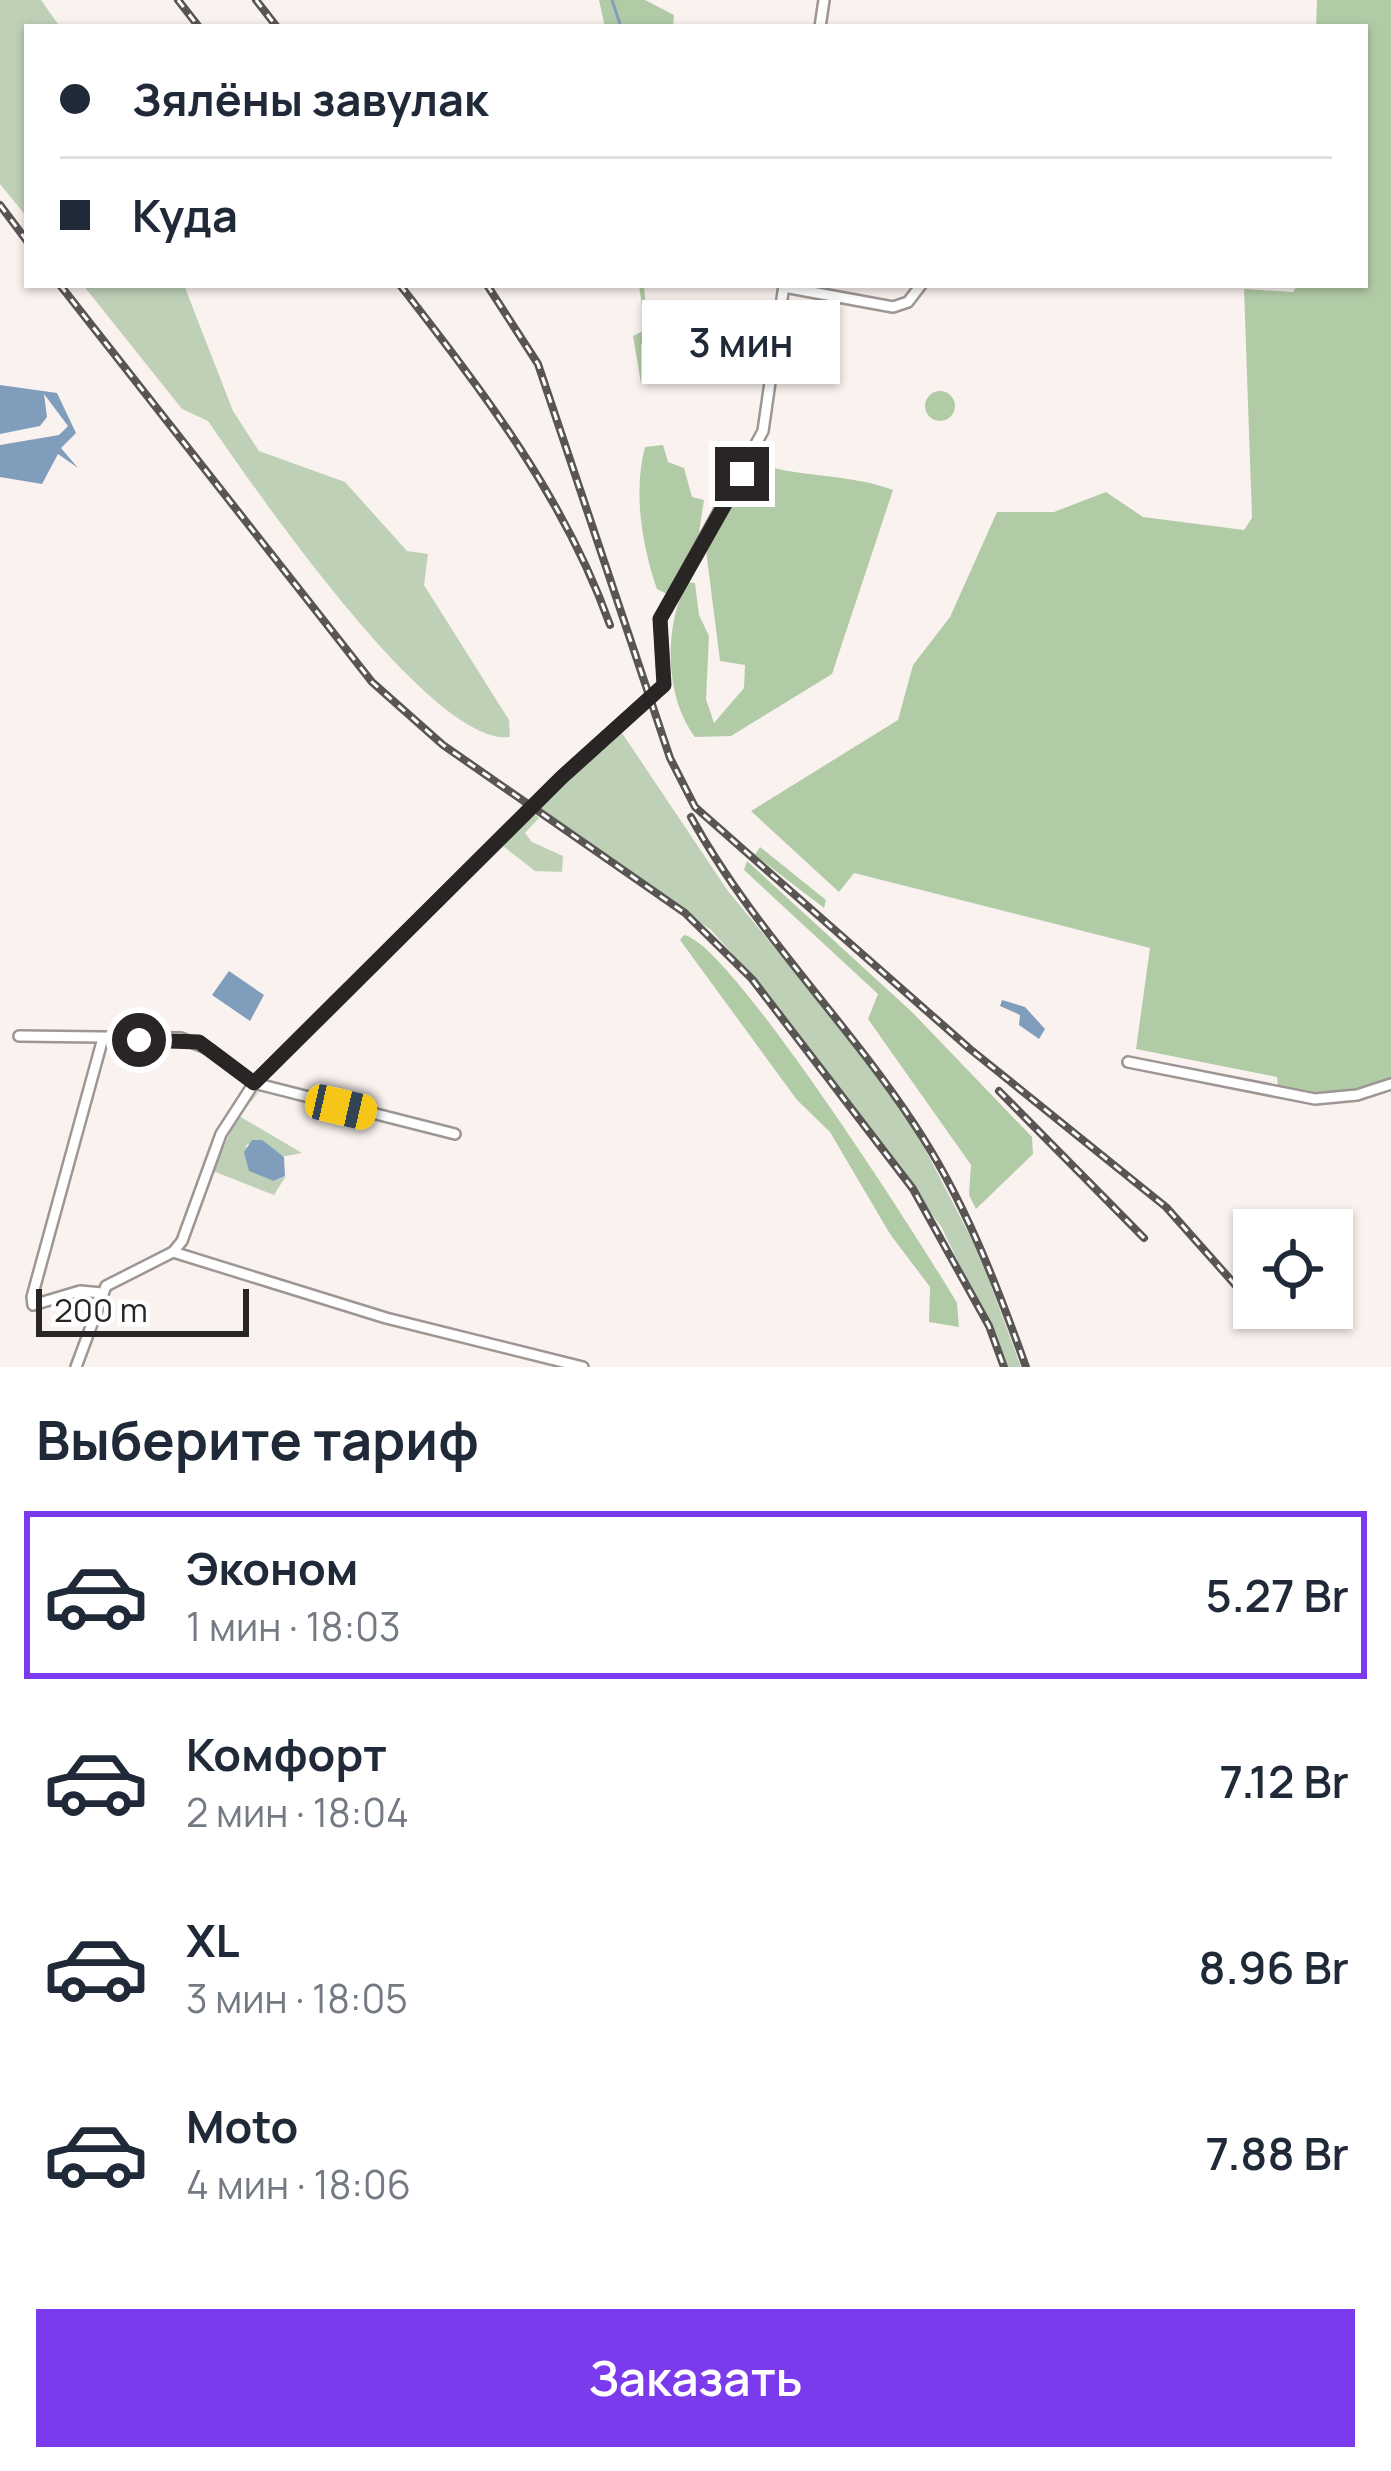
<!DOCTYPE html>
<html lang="ru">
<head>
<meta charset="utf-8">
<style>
  body { margin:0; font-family:Manrope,sans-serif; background:#f6f6f7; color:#1f2937; height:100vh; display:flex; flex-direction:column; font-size:45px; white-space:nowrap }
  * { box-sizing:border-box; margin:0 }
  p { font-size:39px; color:#747a83 }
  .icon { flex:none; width:66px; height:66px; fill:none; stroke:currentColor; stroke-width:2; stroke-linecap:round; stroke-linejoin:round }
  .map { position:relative; height:1367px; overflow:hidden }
  .details { display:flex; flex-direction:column; background:#fff; flex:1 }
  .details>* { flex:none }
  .guide { position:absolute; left:24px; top:24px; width:1344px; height:264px; border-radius:0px; box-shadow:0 3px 9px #0004; display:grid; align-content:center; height:264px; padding:0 36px; background:#fff }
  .buttons { position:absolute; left:1233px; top:1209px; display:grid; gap:24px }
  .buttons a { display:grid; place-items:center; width:120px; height:120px; border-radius:0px; background:#fff; box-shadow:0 3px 9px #0004; font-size:60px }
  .scale { position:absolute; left:36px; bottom:30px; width:213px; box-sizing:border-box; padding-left:12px; border:6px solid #282524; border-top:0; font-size:33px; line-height:42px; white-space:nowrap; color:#282524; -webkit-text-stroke:9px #fff; paint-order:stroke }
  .end { position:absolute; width:54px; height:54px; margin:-27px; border:15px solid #282524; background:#fff; box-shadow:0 0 0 6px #fff }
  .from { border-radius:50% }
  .bubble { position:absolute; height:84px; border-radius:0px; background:#fff; box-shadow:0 3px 9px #0004; font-size:39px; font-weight:600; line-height:84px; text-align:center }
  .car { position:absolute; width:36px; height:72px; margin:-36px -18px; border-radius:15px; box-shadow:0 0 9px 3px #0007; background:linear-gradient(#f5c518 24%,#345 0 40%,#f5c518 0 76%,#345 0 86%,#f5c518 0) }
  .guide b { display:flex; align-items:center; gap:42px; height:114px; font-size:45px }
  .guide b+b { border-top:3px solid #e0e1e3 }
  .guide i { width:30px; height:30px; background:#1f2937 }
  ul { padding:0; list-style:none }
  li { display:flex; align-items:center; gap:36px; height:168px; margin:0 24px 18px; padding:0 12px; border:6px solid transparent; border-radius:0px }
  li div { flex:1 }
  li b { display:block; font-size:45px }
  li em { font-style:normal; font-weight:600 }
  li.selected { border-color:#7c3aed }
  li>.icon { width:108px; height:108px; stroke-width:1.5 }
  h2 { padding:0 36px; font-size:54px; line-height:144px }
  .primary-button { display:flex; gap:24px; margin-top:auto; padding:24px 36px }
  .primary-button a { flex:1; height:138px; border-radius:0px; background:#7c3aed; color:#fff; font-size:48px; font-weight:600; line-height:138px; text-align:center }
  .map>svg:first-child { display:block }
</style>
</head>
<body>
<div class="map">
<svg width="1391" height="1367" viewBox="0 0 1391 1367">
  <rect width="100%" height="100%" fill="#faf2ef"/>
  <g fill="#bed1b7">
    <polygon points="0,0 41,0 60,27 27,27 27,217 0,184"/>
    <path d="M 83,285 L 184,285 L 233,411 L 259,451 L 345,482 L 407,551 L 428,554 L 424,585 L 509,720 L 510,737 C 432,748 253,486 208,421 L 182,409 Z"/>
    <polygon points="620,730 728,891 849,1038 915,1130 979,1253 1021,1367 1008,1367 942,1228 769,995 711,930 536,809"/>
    <polygon points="533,813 539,818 525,833 532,842 563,856 562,872 535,871 503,846"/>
    <polygon points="262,1088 239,1116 302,1153 280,1157 262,1140 246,1145 250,1171 275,1181 286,1176 274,1195 213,1171 240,1110"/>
  </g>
  <g fill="#b2cba7">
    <polygon points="599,0 645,0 674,15 673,27 605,27"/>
    <polygon points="1317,0 1391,0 1391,1078 1325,1097 1278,1087 1277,1077 1136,1049 1150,948 854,873 839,892 751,811 898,720 913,665 950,617 997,512 1054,512 1106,492 1143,517 1244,530 1252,518 1244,289 1293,292 1298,285 1365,285 1365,27 1316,27"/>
    <polygon points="639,285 644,285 648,332 641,345 641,383 633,336 645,330"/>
    <circle cx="940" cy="406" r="15"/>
    <path d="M 663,445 L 668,462 L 684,468 L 692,497 L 704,500 L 697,546 L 667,594 L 657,589 C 642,546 633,492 645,447 Z"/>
    <path d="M 756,463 C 801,478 849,473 893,490 L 832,674 L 731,736 L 695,737 C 664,696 664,626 687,582 L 695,583 L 699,615 L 709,636 L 706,699 L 714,723 L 744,688 L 745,665 L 720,661 L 706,550 Z"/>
    <polygon points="760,847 826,900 824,908 755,855"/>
    <polygon points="747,861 912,1012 1032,1137 1033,1154 976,1209 969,1195 971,1165 868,1019 878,994 744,870"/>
    <path d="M 684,935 C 730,942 925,1248 957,1303 L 959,1327 L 929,1322 L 930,1287 L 890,1234 L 830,1132 L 797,1100 L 680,940 Z"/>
  </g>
  <g fill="#819dbc">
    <polygon points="0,385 57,393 76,433 61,448 78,468 58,454 42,484 0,477 0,445 59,435 68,426 44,394 47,417 40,426 0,434"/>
    <polygon points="229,971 264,995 250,1021 212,995"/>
    <polygon points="1002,1000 1025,1007 1045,1029 1039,1039 1019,1025 1020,1015 1000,1006"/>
    <polygon points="252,1140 262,1140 284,1157 285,1176 274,1181 249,1171 244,1152"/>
  </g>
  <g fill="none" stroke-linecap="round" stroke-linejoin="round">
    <polyline stroke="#819dbc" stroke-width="3" points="612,0 621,27"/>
    <defs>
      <g id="minor">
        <polyline points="820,27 824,0"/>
        <polyline points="784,287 893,307 908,302 921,285"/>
        <polyline points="19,1036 181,1038 211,1050 254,1083 455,1134"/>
        <polyline points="1128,1062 1315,1099 1357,1095 1391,1084"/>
        <polyline points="173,1252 386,1318 583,1367"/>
        <polyline points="102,1293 80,1291 33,1305 32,1297 103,1038"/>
        <polyline points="76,1367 106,1286 173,1252 182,1241 221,1134 254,1083 562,777 664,685 660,619 763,431 784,285"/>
      </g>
    </defs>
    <use href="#minor" stroke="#9d9693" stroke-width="14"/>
    <use href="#minor" stroke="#fff" stroke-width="9"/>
    <defs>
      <g id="rail">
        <polyline points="178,0 199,27"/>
        <polyline points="256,0 277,27"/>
        <polyline points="0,205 27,241"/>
        <polyline points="60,285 372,682 443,745 685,913 752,979 913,1189 989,1326 1004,1367"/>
        <path d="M 400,285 C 483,392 564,496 610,625"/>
        <polyline points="487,285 538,364 670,758 695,807 970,1049 1166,1207 1254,1306"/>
        <path d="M 691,817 C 752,928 845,1019 914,1124 C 964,1199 996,1283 1026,1367"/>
        <polyline points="999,1091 1144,1238"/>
      </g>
    </defs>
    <use href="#rail" stroke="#595553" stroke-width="8"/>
    <use href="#rail" stroke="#fff" stroke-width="3" stroke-dasharray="9" stroke-linecap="butt"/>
  </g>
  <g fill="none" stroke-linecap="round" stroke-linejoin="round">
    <polyline stroke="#282524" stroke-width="15" points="139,1040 199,1042 254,1083 562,777 664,685 660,619 742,474"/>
  </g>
</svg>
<div class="buttons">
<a><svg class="icon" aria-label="locate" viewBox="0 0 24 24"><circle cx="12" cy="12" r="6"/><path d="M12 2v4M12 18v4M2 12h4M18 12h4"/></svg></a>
</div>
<div class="scale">200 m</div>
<i class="end from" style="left:139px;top:1040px"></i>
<i class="end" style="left:742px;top:474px"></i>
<div class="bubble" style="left:642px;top:300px;width:198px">3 мин</div>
<i class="car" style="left:341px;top:1107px;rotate:103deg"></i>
<div class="guide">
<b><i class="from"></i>Зялёны завулак</b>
<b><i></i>Куда</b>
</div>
</div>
<section class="details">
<h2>Выберите тариф</h2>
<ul>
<li class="selected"><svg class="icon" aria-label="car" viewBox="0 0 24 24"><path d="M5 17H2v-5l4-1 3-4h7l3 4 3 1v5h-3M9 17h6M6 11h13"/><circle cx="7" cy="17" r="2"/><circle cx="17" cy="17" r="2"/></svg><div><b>Эконом</b><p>1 мин · 18:03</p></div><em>5.27 Br</em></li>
<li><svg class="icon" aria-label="car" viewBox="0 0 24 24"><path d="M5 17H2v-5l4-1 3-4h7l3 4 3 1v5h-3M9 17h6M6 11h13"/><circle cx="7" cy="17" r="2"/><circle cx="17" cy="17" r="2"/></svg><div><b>Комфорт</b><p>2 мин · 18:04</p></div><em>7.12 Br</em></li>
<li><svg class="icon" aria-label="car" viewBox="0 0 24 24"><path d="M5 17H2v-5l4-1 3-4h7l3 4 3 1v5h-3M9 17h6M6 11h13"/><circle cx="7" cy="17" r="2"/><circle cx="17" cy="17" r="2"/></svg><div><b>XL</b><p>3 мин · 18:05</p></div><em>8.96 Br</em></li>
<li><svg class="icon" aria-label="car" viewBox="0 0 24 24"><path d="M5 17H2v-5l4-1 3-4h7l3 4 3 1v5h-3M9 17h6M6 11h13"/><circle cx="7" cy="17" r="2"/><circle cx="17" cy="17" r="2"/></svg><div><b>Moto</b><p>4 мин · 18:06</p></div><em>7.88 Br</em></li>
</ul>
<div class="primary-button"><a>Заказать</a></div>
</section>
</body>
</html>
